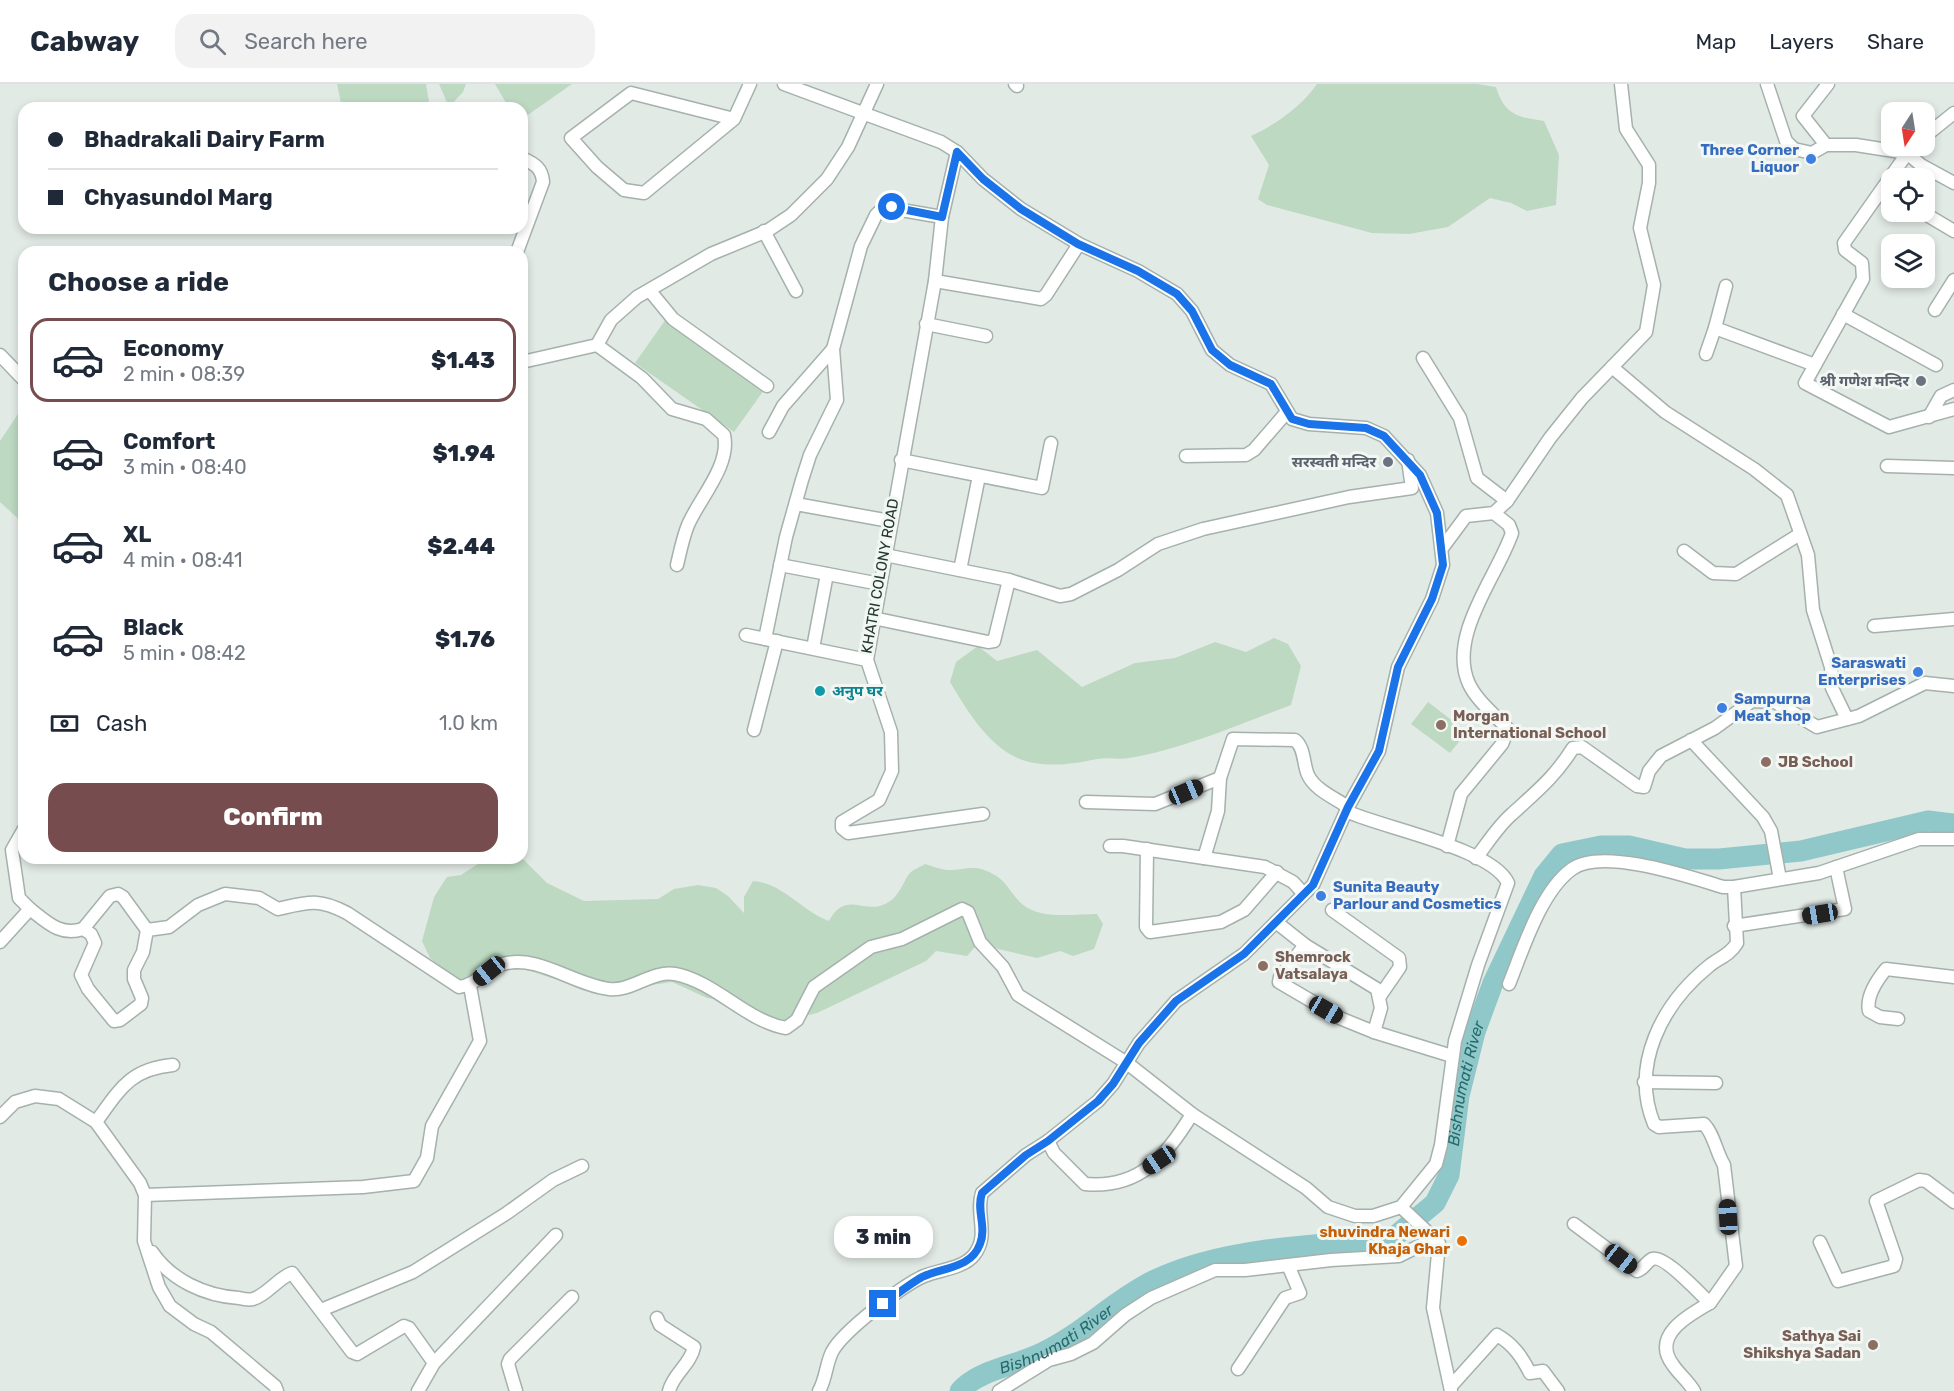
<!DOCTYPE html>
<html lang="en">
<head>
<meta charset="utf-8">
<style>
  body { margin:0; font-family:Rubik,"Noto Sans Devanagari",sans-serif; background:#f2f2f3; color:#1f2937; height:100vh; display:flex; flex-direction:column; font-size:22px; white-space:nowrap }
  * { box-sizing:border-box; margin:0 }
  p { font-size:20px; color:#747a83 }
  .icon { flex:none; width:33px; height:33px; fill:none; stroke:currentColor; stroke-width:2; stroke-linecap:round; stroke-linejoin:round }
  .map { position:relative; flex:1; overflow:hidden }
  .sheet { position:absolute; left:18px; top:162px; width:510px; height:618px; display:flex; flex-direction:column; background:#fff; border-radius:18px; box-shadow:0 3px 9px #0003 }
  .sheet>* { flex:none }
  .guide { position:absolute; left:18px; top:18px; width:510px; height:132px; border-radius:18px; box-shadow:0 3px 9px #0003; display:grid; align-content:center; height:132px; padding:0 30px; background:#fff }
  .needle { width:39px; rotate:192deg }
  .fabs { position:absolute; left:1881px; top:18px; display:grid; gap:12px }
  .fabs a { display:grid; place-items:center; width:54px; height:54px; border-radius:12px; background:#fff; box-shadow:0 3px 9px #0003; font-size:30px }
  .end { position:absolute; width:27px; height:27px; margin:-14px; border:8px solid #1a73e8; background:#fff; box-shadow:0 0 0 3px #fff }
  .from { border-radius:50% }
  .bubble { position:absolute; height:42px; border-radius:18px; background:#fff; box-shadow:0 3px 9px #0003; font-size:20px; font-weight:800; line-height:42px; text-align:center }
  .car { position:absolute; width:18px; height:36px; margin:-18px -9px; border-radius:8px; box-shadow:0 0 4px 2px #0007; background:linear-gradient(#222 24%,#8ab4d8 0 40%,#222 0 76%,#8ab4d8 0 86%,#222 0) }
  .guide b { display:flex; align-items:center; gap:21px; height:57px; font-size:22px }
  .guide b+b { border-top:2px solid #e0e1e3 }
  .guide i { width:15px; height:15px; background:#1f2937 }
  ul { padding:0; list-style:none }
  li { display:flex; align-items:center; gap:18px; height:84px; margin:0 12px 9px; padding:0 18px; border:3px solid transparent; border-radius:18px }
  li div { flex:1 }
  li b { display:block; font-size:22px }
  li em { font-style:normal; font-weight:800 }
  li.current { border-color:#774c4e }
  li>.icon { width:54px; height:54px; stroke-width:1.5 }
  h2 { padding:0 30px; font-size:27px; line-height:72px }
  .pay { display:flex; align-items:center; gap:15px; height:66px; padding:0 30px; font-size:22px }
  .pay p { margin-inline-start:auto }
  .cta { display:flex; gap:12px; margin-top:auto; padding:12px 30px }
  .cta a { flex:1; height:69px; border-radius:18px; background:#774c4e; color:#fff; font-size:24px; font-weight:800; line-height:69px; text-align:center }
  header { display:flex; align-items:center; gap:36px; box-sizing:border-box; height:84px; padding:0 30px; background:#fff; border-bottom:2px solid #e0e1e3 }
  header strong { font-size:28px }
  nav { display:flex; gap:33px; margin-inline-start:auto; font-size:21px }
  .search { width:420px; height:54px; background:#f2f2f3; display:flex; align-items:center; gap:15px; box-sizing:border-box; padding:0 21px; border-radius:18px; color:#747a83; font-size:22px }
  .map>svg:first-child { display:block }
</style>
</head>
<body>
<header>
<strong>Cabway</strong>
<div class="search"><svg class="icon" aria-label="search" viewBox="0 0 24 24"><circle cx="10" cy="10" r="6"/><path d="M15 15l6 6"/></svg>Search here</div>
<nav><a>Map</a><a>Layers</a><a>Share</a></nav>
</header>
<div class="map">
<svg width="1954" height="1307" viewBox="0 0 1954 1307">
  <rect width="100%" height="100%" fill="#e2eae6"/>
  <g fill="#bdd9c1">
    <polygon points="337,0 426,0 430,24 342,24"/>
    <polygon points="439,0 466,0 463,8 449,23"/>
    <polygon points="495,0 572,0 522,35 522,24 509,24"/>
    <path d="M 1317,0 L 1477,0 L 1496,3 C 1505,31 1517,33 1544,37 L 1559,71 L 1556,121 L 1527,127 L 1511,119 L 1490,114 L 1448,143 L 1409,150 L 1372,149 L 1267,121 L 1258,115 L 1269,81 L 1251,52 C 1274,42 1303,21 1317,0 Z"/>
    <polygon points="666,235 764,306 734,348 635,279"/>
    <polygon points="24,321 24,440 0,418 0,357"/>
    <path d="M 1274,554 L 1288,560 L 1301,582 L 1291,621 C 1240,640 1183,665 1129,674 C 1119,676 1108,673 1097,675 C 1075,680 1052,683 1029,678 C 992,669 968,628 950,598 L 956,578 L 978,562 L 997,577 L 1037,566 L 1082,603 L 1135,579 L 1175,574 L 1215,558 L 1246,568 Z"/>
    <polygon points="1428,618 1467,648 1450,669 1411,640"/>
    <path d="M 487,774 L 522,774 L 547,799 L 584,817 L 658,815 L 674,805 L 698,801 L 716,804 L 728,812 L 744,829 L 744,813 L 753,797 C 783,799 802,827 829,837 C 846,805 865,832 887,819 C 899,813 902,800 909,790 C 912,786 920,783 925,780 C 932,782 940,785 947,786 C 960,787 972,781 984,786 C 1004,793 1006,802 1018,816 C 1036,837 1072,830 1097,830 L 1103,840 L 1094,865 L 1073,872 L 1060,867 L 1037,874 L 998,865 L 981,856 L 967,872 L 936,867 L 926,877 L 817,929 L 778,938 L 723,916 L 707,914 L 672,898 L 598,909 L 524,885 L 491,887 L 459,899 L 430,874 L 422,857 L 434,813 L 447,793 L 461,791 Z"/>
  </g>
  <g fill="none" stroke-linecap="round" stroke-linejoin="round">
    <path stroke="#90c8c9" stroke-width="21" id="s1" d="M 960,1307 C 980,1285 1016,1282 1042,1269 C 1082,1250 1113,1217 1153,1197 C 1218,1165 1313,1160 1385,1156 L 1394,1153 L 1435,1119 L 1449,1091 L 1459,1012 L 1475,948 L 1493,899 L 1544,792 L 1562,770 L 1601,762 L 1629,762 L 1685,775 L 1719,775 L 1801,767 L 1928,737 L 1954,740"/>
    <defs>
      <g id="minor">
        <path d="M 784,0 L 941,58 L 957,68 L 983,95 L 1021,125 L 1079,160 L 1138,187 L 1177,210 L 1192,227 L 1212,266 L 1230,281 L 1271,300 L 1292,335 L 1309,340 L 1366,344 L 1384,352 L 1420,391 L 1437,429 L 1443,481 L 1432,515 L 1398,583 L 1379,667 L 1348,723 L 1313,801 L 1244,870 L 1176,917 L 1139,959 L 1113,1000 L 1098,1017 L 1048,1057 L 1026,1071 L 982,1109 C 975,1130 990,1151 974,1171 C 964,1184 939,1186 924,1192 C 903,1201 842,1248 832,1268 C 826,1280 826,1295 819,1307"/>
        <polyline points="1015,0 1017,2"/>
        <polyline points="1767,0 1786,57 1794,65 1812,69 1826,61 1856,61 1907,69 1921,81 1954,99"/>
        <polyline points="734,35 631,9 571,54 597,83 624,106 644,109 734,35 750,0"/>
        <polyline points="1924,53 1954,29"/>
        <polyline points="1826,61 1803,32 1828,0"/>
        <polyline points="1916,62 1906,71 1844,159 1845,166 1862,179 1863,195 1805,299 1889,343 1954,325"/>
        <polyline points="957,68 942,133 935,197 867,576 891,648 892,687 879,716 842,738 842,744 848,749 983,730"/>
        <polyline points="1922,128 1954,147"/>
        <polyline points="764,147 796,207"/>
        <path d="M 517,168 L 543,98 C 542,84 535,80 522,74"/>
        <polyline points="935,197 1041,215 1046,211 1079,160"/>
        <polyline points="1726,202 1715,244 1815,281"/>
        <polyline points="650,207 673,235 767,302"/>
        <polyline points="1935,226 1954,196"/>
        <polyline points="1843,230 1936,281"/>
        <polyline points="926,240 986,252"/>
        <path d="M 597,261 L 642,294 L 672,325 L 706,335 L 724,351 C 731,381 699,415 688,441 C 683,453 680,468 677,481"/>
        <polyline points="1706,270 1715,244"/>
        <polyline points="0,271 24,296"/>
        <polyline points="1423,274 1460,334 1477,394 1507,417"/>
        <polyline points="522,278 597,261 611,236 637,213 711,170 767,147 791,131 827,95 848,63 877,0"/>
        <polyline points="1612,283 1665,328 1754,385 1787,411 1808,471 1813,526 1831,583 1832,604 1847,635"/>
        <polyline points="1929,333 1941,312 1954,306"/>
        <polyline points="769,348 783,322 833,265"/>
        <polyline points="1186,372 1246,371 1254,366 1286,329"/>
        <polyline points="901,376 1042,404 1051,359"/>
        <polyline points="1887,382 1954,384"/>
        <polyline points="796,420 890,437"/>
        <polyline points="1443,463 1466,432 1494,429 1507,417 1550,354 1582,314 1646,248 1654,201 1640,144 1649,99 1649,81 1626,45 1621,0"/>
        <polyline points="1684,467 1713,489 1736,490 1800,450"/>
        <polyline points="885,471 1009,496 1060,512 1071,510 1118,486 1158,460 1203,445 1349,413 1412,404 1408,376"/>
        <polyline points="780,481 880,500"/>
        <polyline points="960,486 979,392"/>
        <polyline points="873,534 988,558 994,557 1009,496"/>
        <polyline points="1874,542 1954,535"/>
        <polyline points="746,551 867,576"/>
        <polyline points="765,555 786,453 802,396 810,371 837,316 833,265 861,162 876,131 884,123 942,133"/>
        <polyline points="813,564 827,490"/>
        <polyline points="754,646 777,557"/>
        <polyline points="1691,656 1763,733 1771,747 1780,795"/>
        <polyline points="1086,718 1155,720 1220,694"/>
        <polyline points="24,745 12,766 19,814 30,825"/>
        <polyline points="1110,762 1123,762 1265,783 1293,798 1303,809"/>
        <path d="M 1447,762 L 1461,710 L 1502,660 L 1508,645 C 1495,631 1477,617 1469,600 C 1447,552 1497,493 1512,449 L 1509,441 L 1494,429"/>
        <polyline points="1147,765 1146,843 1150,848 1221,838 1244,826 1277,788"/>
        <path d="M 1204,774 L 1218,727 L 1220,694 L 1233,655 L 1295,656 C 1305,664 1303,680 1308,691 C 1315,706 1335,714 1348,723"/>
        <path d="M 1476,774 C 1487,760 1498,742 1512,730 C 1537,707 1554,694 1573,664 L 1582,663 L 1637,702 L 1644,703 L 1649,687 L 1661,672 L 1715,644 L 1752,617 L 1775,618 L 1817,643 L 1859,632 L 1925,599 L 1954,602"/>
        <polyline points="1332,826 1399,874 1400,883 1380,912"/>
        <polyline points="1276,838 1305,861 1377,905 1381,924 1374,948 1452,972"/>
        <polyline points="1734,842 1845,825 1836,783"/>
        <polyline points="83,845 110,812 118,810 123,813 147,846"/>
        <path d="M 0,858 L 30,825 C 48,839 60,852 83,845 L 91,850 L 95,859 L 81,891 L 88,905 L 114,937 L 120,936 L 141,920 L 142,914 L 134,895 L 134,886 L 143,868 L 147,846 L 169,843 L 198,821 L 225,810 L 259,814 L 278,825 C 308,818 318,814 347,829 L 459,903 C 477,901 486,884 503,880 C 538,870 574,901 609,905 C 631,908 652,886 675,890 C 716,898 746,937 786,944 L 797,936 L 814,903 L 871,863 L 902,855 L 962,825 L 968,828 L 980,858 L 1003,883 L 1018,911 L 1127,979 L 1192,1030 L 1306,1104 L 1328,1123 L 1355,1132 L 1373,1132 L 1401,1123 L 1436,1080 L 1441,1061 L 1455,957 L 1478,881 L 1508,799 C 1492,764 1382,744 1346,727"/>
        <polyline points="1305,861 1280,893 1279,898 1342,935 1374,948"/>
        <path d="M 1509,900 C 1523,865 1541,807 1572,785 C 1602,763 1690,793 1723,803 L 1734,803 L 1819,789 L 1919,755 L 1954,755"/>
        <path d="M 1898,935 L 1880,933 L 1869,927 C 1866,913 1877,896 1886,885 L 1954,893"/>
        <polyline points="1644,998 1716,999"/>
        <polyline points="0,1033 15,1018 35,1012 59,1015 96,1038 140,1099 145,1111 144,1157 159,1203 170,1222 194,1240 211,1248 275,1302 277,1307"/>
        <path d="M 96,1038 C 120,1005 130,985 173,981"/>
        <path d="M 1048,1057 L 1054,1069 L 1085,1100 C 1139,1105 1166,1073 1192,1030"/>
        <polyline points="145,1111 363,1103 414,1097 427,1074 432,1042 480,957 470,902"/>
        <polyline points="1401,1123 1439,1159 1433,1224 1451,1307"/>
        <path d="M 1574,1140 L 1637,1187 C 1644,1185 1646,1178 1652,1175 C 1664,1170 1701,1211 1710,1219 C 1687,1232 1651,1252 1673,1281 C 1679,1290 1688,1297 1694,1307"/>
        <polyline points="1820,1158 1838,1197 1894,1182 1896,1175 1876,1117 1919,1096 1926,1097 1954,1118"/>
        <path d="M 152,1168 C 171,1196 205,1212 239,1214 C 243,1215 250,1216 253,1215 C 267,1211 278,1194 292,1189 L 352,1268 L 357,1270 L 404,1242 L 409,1244 L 434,1279"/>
        <path d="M 1710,1219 L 1736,1182 L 1724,1081 C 1716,1068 1714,1050 1704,1040 L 1659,1043 L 1654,1040 C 1630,981 1662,920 1709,882 C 1719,874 1730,871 1737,859 L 1734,803"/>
        <polyline points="321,1226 413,1188 507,1129 553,1096 582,1082"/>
        <path d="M 657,1234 L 660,1241 L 694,1263 C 691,1280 673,1290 669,1307"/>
        <polyline points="1238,1285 1285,1214 1300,1209 1288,1181"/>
        <path d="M 1452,1301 L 1497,1251 C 1513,1260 1522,1273 1530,1289 L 1543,1287 L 1558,1307"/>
        <polyline points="418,1307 434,1279 556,1151"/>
        <polyline points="516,1307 508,1280 510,1275 572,1213"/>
        <polyline points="999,1307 1049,1276 1071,1270 1093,1259 1125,1231 1151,1214 1215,1186 1245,1186 1331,1176 1399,1172 1435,1154"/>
      </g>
    </defs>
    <use href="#minor" stroke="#a5b1ac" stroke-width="15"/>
    <use href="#minor" stroke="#fff" stroke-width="12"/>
  </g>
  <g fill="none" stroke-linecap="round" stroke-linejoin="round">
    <path stroke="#1a73e8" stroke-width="8" d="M 883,1220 C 895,1212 908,1201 922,1193 C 942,1183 971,1185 980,1160 C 987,1143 976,1126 982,1109 L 1026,1071 L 1048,1057 L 1098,1017 L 1113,1000 L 1139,959 L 1176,917 L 1244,870 L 1313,801 L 1348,723 L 1379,667 L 1398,583 L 1432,515 L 1443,481 L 1437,429 L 1420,391 L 1384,352 L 1366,344 L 1309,340 L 1292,335 L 1271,300 L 1230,281 L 1212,266 L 1192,227 L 1177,210 L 1138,187 L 1078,160 L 1021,125 L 983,95 L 957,68 L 942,133 L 892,123"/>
  </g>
  <g fill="#3f7fe0" stroke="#f2f7f4" stroke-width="2">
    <circle cx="1811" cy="75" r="6"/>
    <circle cx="1918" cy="588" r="6"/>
    <circle cx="1722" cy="624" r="6"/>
    <circle cx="1321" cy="812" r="6"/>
  </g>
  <g fill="#6b7280" stroke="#f2f7f4" stroke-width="2">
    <circle cx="1921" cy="297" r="6"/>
    <circle cx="1388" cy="378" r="6"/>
  </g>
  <circle fill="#0f9aa8" stroke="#f2f7f4" stroke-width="2" cx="820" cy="607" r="6"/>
  <g fill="#8d6e63" stroke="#f2f7f4" stroke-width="2">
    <circle cx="1441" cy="641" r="6"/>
    <circle cx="1766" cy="678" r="6"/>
    <circle cx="1263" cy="882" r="6"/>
    <circle cx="1873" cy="1261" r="6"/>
  </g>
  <circle fill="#e8710a" stroke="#f2f7f4" stroke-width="2" cx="1462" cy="1157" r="6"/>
  <g text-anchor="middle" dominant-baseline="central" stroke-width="6" stroke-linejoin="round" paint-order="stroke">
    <g font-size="15" font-weight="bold" fill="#366cbe" stroke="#f2f7f4" text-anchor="end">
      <text x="1799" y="66">Three Corner<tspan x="1799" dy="17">Liquor</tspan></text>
      <text x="1906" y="579">Saraswati<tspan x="1906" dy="17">Enterprises</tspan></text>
      <text x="1734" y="615" text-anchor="start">Sampurna<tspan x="1734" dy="17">Meat shop</tspan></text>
      <text x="1333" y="803" text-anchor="start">Sunita Beauty<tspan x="1333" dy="17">Parlour and Cosmetics</tspan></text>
    </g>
    <g font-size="15" font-weight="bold" fill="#5b616d" stroke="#f2f7f4" text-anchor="end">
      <text x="1909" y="297">श्री गणेश मन्दिर</text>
      <text x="1376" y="378">सरस्वती मन्दिर</text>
    </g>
    <g font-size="15" fill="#243931" stroke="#f2f7f4">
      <text transform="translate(880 492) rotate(-80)">KHATRI COLONY ROAD</text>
    </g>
    <g font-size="15" font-weight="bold" fill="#0d838f" stroke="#f2f7f4" text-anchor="start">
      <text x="832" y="607">अनुप घर</text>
    </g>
    <g font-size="15" font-weight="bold" fill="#785e54" stroke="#f2f7f4" text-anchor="start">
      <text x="1453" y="632">Morgan<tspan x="1453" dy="17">International School</tspan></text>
      <text x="1778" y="678">JB School</text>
      <text x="1275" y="873">Shemrock<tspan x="1275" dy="17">Vatsalaya</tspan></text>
      <text x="1861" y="1252" text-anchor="end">Sathya Sai<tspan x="1861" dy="17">Shikshya Sadan</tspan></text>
    </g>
    <g font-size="15" font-weight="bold" fill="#c56008" stroke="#f2f7f4" text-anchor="end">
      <text x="1450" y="1148">shuvindra Newari<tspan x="1450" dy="17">Khaja Ghar</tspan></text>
    </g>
    <g font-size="16" font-style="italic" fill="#256b6e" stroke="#f2f7f4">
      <text stroke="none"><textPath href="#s1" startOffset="648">Bishnumati River</textPath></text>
      <text stroke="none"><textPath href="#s1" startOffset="110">Bishnumati River</textPath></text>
    </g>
  </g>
</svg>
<div class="fabs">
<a><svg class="needle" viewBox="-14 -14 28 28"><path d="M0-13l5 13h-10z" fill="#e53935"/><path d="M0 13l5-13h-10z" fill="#747a83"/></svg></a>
<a><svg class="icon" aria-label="locate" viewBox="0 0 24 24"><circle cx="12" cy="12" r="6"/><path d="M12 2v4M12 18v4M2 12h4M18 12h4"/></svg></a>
<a><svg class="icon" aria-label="layers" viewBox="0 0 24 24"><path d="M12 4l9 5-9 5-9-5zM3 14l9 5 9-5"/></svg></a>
</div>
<i class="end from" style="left:892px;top:123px"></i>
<i class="end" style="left:883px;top:1220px"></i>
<div class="bubble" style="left:834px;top:1132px;width:99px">3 min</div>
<i class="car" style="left:1186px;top:708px;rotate:67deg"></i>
<i class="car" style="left:1820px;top:830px;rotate:261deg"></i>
<i class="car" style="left:489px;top:887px;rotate:231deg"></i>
<i class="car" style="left:1326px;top:926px;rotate:120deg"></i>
<i class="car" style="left:1159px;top:1076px;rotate:236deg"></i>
<i class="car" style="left:1728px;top:1133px;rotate:357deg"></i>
<i class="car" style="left:1621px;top:1175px;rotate:128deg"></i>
<div class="guide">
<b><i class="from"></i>Bhadrakali Dairy Farm</b>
<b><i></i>Chyasundol Marg</b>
</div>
<section class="sheet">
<h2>Choose a ride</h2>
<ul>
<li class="current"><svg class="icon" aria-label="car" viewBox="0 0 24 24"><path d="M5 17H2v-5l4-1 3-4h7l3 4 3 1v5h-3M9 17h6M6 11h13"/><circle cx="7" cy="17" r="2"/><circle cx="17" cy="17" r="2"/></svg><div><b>Economy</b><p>2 min · 08:39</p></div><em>$1.43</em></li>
<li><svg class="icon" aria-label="car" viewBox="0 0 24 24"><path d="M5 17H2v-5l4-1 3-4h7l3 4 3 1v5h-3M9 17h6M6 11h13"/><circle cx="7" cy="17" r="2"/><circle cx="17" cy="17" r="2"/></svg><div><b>Comfort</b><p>3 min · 08:40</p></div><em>$1.94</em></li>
<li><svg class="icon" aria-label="car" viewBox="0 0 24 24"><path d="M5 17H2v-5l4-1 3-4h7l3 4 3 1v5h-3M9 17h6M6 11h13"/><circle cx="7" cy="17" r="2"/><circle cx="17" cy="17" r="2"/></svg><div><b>XL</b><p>4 min · 08:41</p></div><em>$2.44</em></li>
<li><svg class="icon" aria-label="car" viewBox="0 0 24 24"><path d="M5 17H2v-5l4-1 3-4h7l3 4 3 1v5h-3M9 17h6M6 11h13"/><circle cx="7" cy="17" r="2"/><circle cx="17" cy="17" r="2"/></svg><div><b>Black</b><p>5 min · 08:42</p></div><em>$1.76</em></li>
</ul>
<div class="pay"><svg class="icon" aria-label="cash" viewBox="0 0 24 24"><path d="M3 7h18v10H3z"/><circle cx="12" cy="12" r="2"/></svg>Cash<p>1.0 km</p></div>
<div class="cta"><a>Confirm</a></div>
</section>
</div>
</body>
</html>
